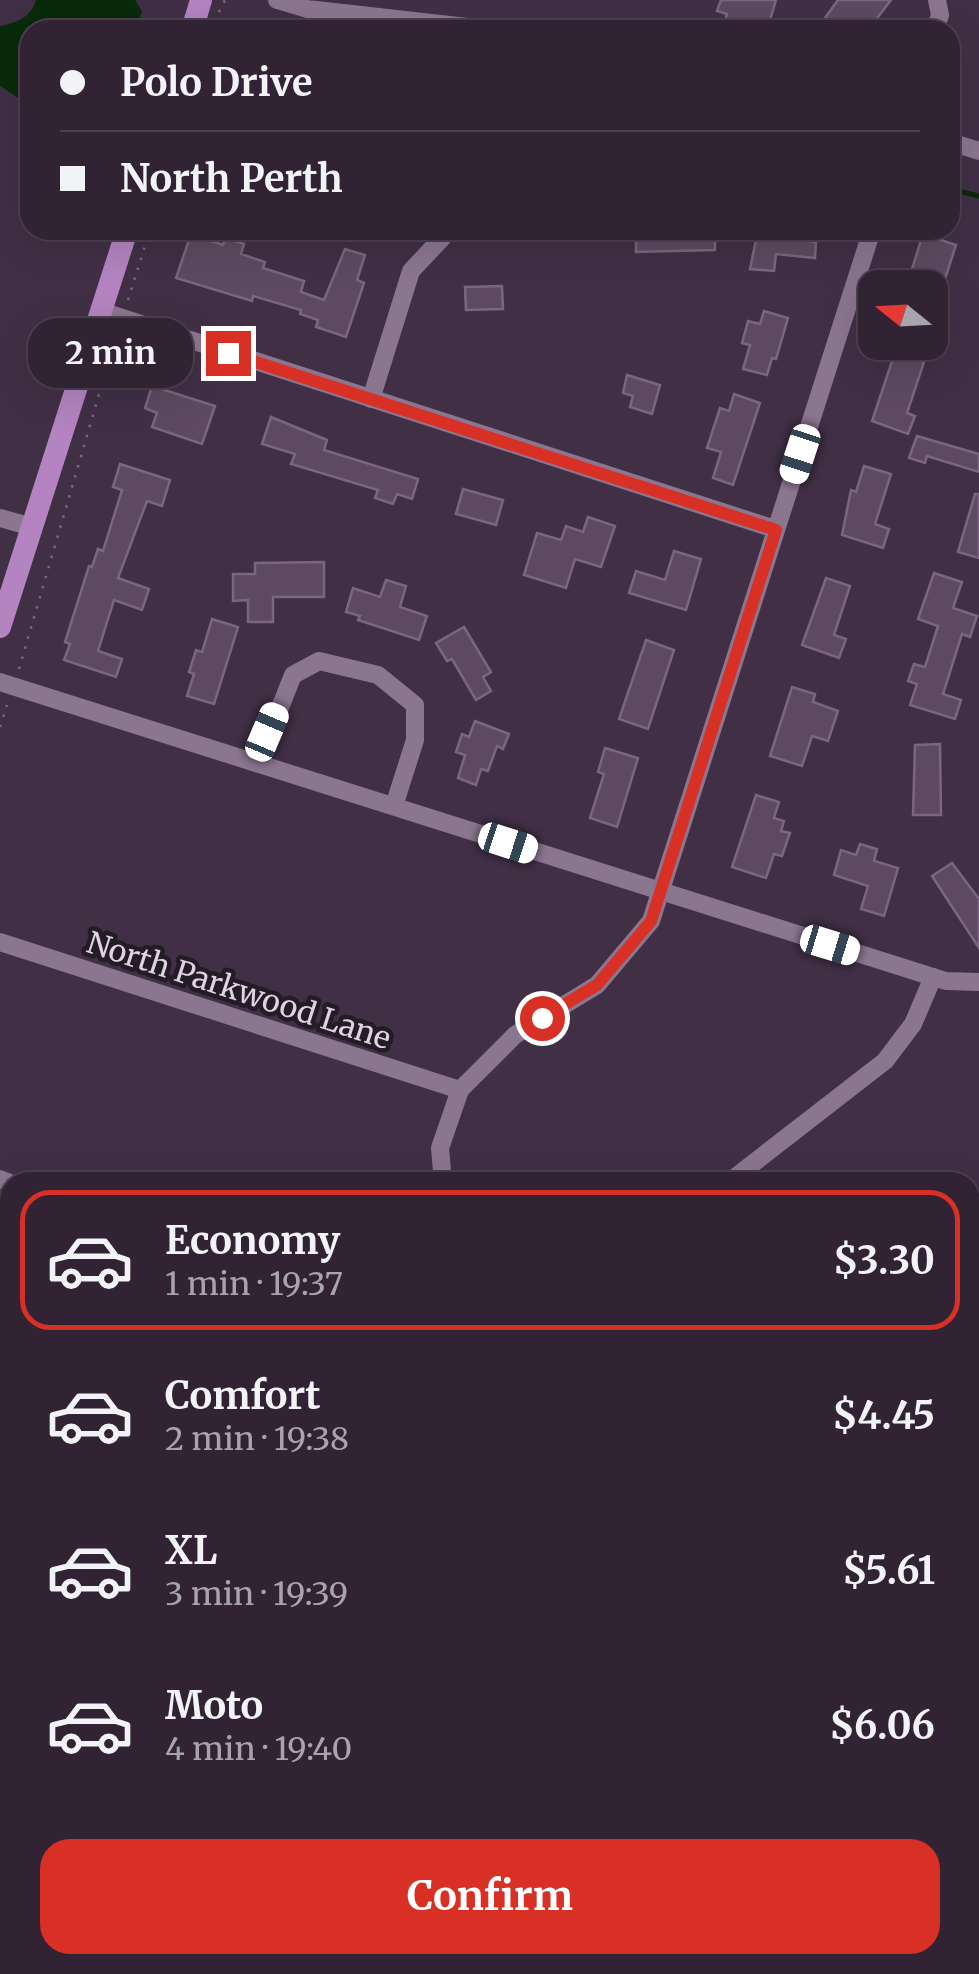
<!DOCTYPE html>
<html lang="en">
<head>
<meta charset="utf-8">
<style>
  body { margin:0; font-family:Merriweather,serif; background:#3d2f40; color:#f1f3f6; height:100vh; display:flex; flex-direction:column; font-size:38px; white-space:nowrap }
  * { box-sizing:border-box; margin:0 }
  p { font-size:32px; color:#a8a4ac }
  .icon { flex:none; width:55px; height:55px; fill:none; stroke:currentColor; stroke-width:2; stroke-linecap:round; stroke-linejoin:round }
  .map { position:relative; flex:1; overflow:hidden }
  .panel { position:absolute; left:0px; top:1172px; width:980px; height:802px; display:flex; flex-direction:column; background:#312334; border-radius:30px 30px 0 0; box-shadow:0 10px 40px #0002,0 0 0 2px #4c404f }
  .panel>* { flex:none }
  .banner { position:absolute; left:20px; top:20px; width:940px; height:220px; border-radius:30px; box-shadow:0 10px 40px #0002,0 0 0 2px #4c404f; display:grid; align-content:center; height:220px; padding:0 40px; background:#312334 }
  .needle { width:65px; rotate:288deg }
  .tools { position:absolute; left:858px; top:270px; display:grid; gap:20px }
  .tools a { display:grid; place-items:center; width:90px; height:90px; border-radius:20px; background:#312334; box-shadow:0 10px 40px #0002,0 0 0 2px #4c404f; font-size:50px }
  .end { position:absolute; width:45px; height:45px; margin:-22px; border:12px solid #d93025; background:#fff; box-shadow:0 0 0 5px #fff }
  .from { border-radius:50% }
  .bubble { position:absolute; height:70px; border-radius:30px; background:#312334; box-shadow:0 10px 40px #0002,0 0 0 2px #4c404f; font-size:32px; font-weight:700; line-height:70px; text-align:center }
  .car { position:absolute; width:30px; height:60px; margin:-30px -15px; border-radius:12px; box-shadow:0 0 8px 2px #0007; background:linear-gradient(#fff 24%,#345 0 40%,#fff 0 76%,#345 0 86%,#fff 0) }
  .banner b { display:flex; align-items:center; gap:35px; height:95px; font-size:38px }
  .banner b+b { border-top:2px solid #4c404f }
  .banner i { width:25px; height:25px; background:#f1f3f6 }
  ul { padding:18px 0 0; list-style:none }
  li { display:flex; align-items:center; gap:30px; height:140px; margin:0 20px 15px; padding:0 20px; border:5px solid transparent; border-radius:30px }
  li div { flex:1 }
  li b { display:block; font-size:38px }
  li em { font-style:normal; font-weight:700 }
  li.current { border-color:#d93025 }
  li>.icon { width:90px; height:90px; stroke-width:1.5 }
  .button { display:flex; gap:20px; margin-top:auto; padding:20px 40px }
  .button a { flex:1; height:115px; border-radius:30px; background:#d93025; color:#fff; font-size:40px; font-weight:700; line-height:115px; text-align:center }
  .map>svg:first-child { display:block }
</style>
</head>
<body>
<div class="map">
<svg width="979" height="1974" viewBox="0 0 979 1974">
  <rect width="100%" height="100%" fill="#412f46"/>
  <g fill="#496b49">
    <polygon points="0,1323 10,1327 10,1901 0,1897"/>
    <polygon points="218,1965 568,1965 591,1974 247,1974"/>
  </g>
  <path fill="#082b0b" d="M 36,0 L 135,0 L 142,11 L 137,30 L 30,30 L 30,99 L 23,101 L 0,86 L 0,26 C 17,23 31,17 36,0 Z"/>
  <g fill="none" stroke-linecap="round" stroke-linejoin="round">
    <g stroke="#082b0b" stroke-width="5">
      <polyline points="122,30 138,25 167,27"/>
      <polyline points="950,189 979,196"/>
      <polyline points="0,1853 10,1856"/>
      <polyline points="356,1965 388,1974"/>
    </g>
  </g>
  <g fill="#5d4a62" stroke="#7a6680" stroke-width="2.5">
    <polygon points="721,0 776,0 767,30 746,30 724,23 727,14 717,11"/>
    <polygon points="838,0 891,0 868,30 832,30 822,22"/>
    <polygon points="636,230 715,230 715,250 636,252"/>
    <polygon points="758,230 803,230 802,240 816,242 815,258 776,254 774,271 750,269"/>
    <polygon points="191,234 223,245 226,238 244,244 241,254 265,262 263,268 304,281 301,292 324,300 345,249 365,255 357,280 364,283 346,337 316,327 318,320 300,314 301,310 253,296 252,301 176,278"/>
    <polygon points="923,234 956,245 933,316 930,316 930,288 906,288"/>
    <polygon points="502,286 503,309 466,310 465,287"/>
    <polygon points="764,311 788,318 776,359 772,358 767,375 743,369 750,345 742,343 748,321 760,324"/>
    <polygon points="895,352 924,362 907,413 915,416 908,434 872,421"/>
    <polygon points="627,375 660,385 652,414 630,407 633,396 623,393"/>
    <polygon points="152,386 215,406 202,444 152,427 157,413 145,408"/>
    <polygon points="734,394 760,403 733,485 713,478 721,452 707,448 720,408 729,411"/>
    <polygon points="271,417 327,440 324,450 418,479 412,499 397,494 393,504 375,498 378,490 291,464 295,454 262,444"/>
    <polygon points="917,436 979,454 979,472 927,456 925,463 909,458"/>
    <polygon points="120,464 170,480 162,506 147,501 118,578 149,589 142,610 114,600 98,651 122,659 116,677 64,660 70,644 65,642 89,566 92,567 98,549 103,551 122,490 113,487"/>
    <polygon points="864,466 891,474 875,524 889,529 883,548 842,535 851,490 856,492"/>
    <polygon points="463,489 503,500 496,525 456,514"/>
    <polygon points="975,494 979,494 979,558 958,552"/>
    <polygon points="588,517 615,526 601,567 575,559 566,588 524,575 537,533 561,540 566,526 583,532"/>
    <polygon points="674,551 701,559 686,610 629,593 636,571 665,580"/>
    <polygon points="324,562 324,597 273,597 273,622 248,622 248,600 233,601 233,574 255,574 255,563"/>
    <polygon points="934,573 962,582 953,608 977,616 970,637 962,634 943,694 961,700 955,719 910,705 917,684 908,681 914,664 925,667 938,626 918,619"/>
    <polygon points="826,578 850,586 834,635 846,639 839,658 802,645"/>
    <polygon points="386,580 406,586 400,607 427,616 419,640 358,620 360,616 346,612 353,588 380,597"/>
    <polygon points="212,619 238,627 214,704 187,696 194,674 189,672 196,650 202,652"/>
    <polygon points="464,627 491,672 483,677 491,691 476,700 452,659 447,661 436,643"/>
    <polygon points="646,640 674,650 648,729 619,719"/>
    <polygon points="792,687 815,694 813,702 838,711 828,741 812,736 802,766 770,756"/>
    <polygon points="475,721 509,734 503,749 497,746 488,771 481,769 476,785 458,778 465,755 456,752 462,734 469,737"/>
    <polygon points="940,744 941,815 913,815 915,745"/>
    <polygon points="605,748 638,758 617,827 590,818 604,774 598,772"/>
    <polygon points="756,795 779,802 774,818 784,821 781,831 790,833 782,856 774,854 766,878 732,867"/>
    <polygon points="860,844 877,849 874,861 898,868 884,916 861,909 868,886 834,875 841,850 856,855"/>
    <polygon points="952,863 979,899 979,948 932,876"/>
  </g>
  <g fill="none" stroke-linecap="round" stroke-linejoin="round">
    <g stroke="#79697d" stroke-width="2.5" stroke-dasharray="2.5 8" stroke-linecap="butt">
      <polyline points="219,12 225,0"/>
      <polyline points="128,300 150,230"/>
      <polyline points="19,669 116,336"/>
      <polyline points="0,727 7,705"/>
    </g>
    <g stroke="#8b7690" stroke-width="18">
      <polyline points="277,0 307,9 494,30"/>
      <polyline points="935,30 940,15 937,0"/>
      <polyline points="950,142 979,151"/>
      <polyline points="101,311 775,529"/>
      <polyline points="371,399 411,271 443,237"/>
      <polyline points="0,518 32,527"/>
      <polyline points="0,682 933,977 946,981 979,982"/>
      <polyline points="258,763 293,675 319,661 378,675 415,705 415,740 394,806"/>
      <polyline points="0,942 460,1090"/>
      <polyline points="0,1179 10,1183"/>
      <polyline points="443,1182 440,1148 460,1090 515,1035 597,985 651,921 872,230"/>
      <polyline points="729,1182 885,1061 913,1024 933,977"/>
      <polyline points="970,1306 979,1300"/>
      <polyline points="970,1481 979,1488"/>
      <polyline points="970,1777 979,1780"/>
      <polyline points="0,1960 4,1961 6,1974"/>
      <polyline points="767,1965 796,1974"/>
      <polyline points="618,1974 621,1965"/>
    </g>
    <g stroke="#b384c0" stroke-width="22">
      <polyline points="192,30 201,0"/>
      <polyline points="0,627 127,230"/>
    </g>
  </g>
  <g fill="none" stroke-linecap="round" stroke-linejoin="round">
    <polyline stroke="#d93025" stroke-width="12" points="228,353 776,530 651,921 597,985 542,1018"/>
  </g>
  <g text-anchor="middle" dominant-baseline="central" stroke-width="9" stroke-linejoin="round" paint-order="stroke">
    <g font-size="30" fill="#ded3e1" stroke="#231b25">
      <text transform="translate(239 990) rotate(18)">North Parkwood Lane</text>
    </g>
  </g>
</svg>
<div class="tools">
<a><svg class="needle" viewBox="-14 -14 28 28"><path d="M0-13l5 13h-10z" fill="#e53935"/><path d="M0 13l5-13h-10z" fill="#a8a4ac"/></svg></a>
</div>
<i class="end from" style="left:542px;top:1018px"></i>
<i class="end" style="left:228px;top:353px"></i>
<div class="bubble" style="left:28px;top:318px;width:165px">2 min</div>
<i class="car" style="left:800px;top:454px;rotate:198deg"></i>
<i class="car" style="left:267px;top:732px;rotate:23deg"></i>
<i class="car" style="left:508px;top:843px;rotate:108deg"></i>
<i class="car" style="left:830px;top:945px;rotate:107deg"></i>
<div class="banner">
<b><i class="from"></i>Polo Drive</b>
<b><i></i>North Perth</b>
</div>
<section class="panel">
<ul>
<li class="current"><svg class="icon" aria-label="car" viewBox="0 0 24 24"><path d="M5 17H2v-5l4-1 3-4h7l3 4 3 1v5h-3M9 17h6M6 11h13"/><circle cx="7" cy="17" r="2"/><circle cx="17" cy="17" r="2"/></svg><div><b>Economy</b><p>1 min · 19:37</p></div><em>$3.30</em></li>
<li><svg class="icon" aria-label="car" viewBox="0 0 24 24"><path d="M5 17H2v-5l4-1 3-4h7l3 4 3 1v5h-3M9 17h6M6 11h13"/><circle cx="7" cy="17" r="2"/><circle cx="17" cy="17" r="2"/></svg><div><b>Comfort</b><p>2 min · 19:38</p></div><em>$4.45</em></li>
<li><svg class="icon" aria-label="car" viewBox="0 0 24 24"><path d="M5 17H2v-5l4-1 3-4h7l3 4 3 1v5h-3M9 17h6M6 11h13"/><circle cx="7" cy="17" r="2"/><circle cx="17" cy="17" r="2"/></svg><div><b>XL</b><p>3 min · 19:39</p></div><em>$5.61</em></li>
<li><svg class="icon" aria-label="car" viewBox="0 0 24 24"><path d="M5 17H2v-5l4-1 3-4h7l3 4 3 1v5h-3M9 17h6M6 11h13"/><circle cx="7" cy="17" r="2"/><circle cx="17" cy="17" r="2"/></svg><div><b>Moto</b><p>4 min · 19:40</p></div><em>$6.06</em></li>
</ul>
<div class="button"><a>Confirm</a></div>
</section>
</div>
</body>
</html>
